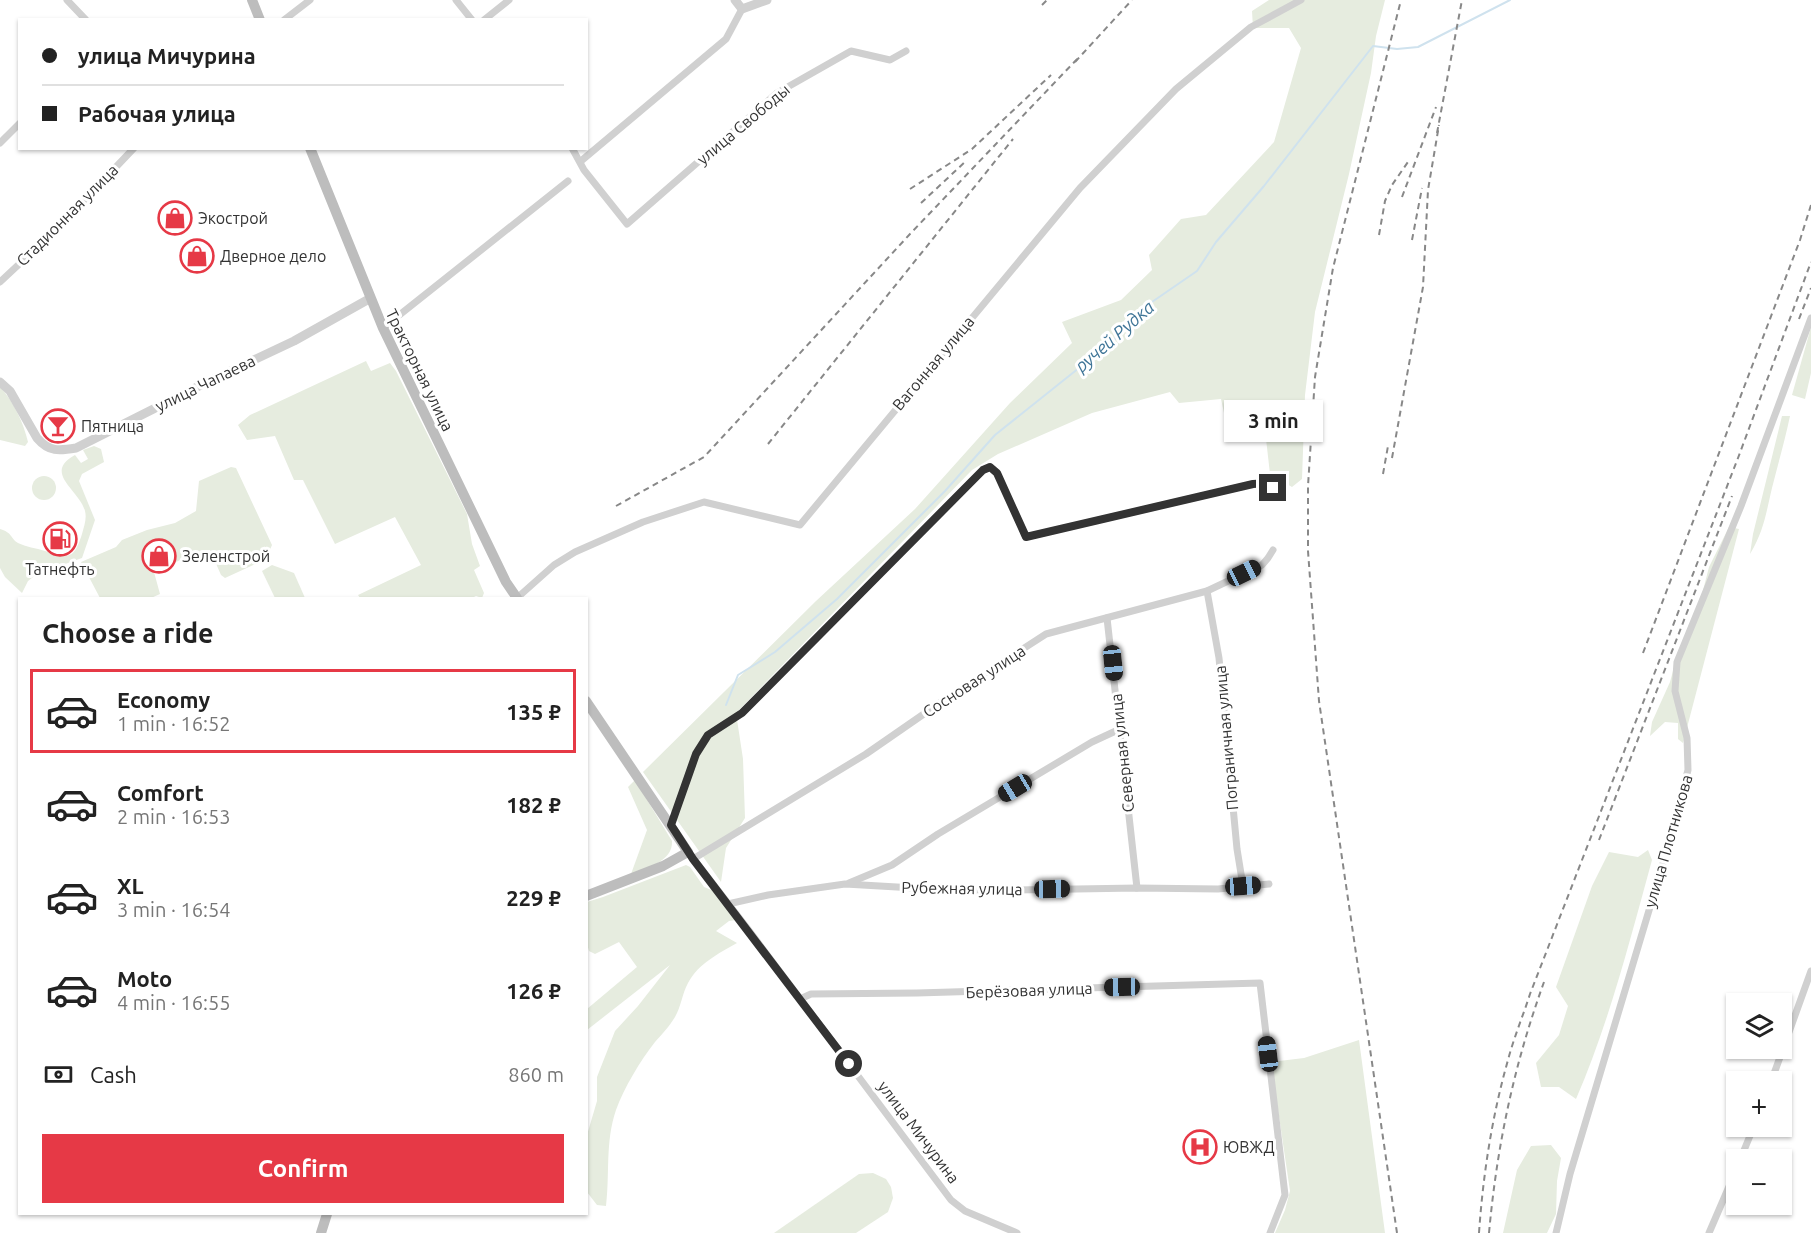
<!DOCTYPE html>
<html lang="en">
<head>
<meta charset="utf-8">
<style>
  body { margin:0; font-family:Ubuntu,sans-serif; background:#f6f6f6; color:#222; height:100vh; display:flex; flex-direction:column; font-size:22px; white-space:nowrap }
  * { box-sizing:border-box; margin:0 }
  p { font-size:20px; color:#767676 }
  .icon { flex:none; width:33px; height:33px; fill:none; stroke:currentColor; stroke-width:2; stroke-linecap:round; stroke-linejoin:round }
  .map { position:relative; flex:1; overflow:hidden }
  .details { position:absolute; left:18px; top:597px; width:570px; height:618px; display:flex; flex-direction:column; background:#fff; border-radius:0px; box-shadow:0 2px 4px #0004 }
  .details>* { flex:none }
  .guide { position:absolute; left:18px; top:18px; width:570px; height:132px; border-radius:0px; box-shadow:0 2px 4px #0004; display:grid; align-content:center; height:132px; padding:0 24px; background:#fff }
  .fabs { position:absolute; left:1726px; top:993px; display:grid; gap:12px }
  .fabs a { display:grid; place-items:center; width:66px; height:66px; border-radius:0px; background:#fff; box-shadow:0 2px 4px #0004; font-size:30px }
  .end { position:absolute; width:27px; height:27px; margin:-14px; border:8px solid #333; background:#fff; box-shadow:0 0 0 3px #fff }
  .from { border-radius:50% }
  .bubble { position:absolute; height:42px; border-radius:0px; background:#fff; box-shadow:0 2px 4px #0004; font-size:20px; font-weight:700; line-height:42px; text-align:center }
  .car { position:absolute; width:18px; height:36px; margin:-18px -9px; border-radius:8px; box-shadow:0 0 4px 2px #0007; background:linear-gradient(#222 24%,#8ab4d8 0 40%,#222 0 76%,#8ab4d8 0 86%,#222 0) }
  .guide b { display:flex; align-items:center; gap:21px; height:57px; font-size:22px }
  .guide b+b { border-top:2px solid #e0e0e0 }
  .guide i { width:15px; height:15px; background:#222 }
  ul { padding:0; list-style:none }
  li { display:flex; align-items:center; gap:18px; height:84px; margin:0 12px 9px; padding:0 12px; border:3px solid transparent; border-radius:0px }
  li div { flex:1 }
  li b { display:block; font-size:22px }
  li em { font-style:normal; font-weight:700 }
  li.active { border-color:#e63946 }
  li>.icon { width:54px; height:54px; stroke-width:1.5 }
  h2 { padding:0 24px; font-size:27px; line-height:72px }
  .pay { display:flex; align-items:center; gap:15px; height:66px; padding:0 24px; font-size:22px }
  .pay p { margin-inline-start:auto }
  .cta { display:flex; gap:12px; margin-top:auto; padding:12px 24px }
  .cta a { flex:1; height:69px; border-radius:0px; background:#e63946; color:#fff; font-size:24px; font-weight:700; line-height:69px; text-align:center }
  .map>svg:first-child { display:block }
</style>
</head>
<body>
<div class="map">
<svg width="1811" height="1233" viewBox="0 0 1811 1233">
  <rect width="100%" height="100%" fill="#fff"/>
  <g fill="#e6ecdf">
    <polygon points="1269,0 1385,0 1376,36 1371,73 1349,174 1315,312 1305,395 1302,479 1292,487 1270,474 1265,430 1227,427 1221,399 1179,403 1170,392 1092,413 998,454 972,470 736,713 743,759 745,818 726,848 721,882 643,772 816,601 915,509 1010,403 1072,343 1062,322 1121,300 1152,270 1149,255 1181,219 1206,215 1274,142 1301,48 1289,28 1253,28 1252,11"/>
    <polygon points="1811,327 1811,373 1805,399 1792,395"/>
    <polygon points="366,361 371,371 390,363 396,371 467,514 472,544 480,566 474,570 484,593 482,598 476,596 472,598 360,598 358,595 421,565 395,517 335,544 303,480 294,480 275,436 247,440 238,425 250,415"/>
    <path d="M 0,387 C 14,402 23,422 28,442 L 25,446 L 0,440 Z"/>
    <path d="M 1782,416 L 1790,416 C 1785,440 1778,464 1772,488 C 1766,513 1764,531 1750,554 L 1753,534 Z"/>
    <path d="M 94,446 L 101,449 L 104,462 L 82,474 L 79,481 L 95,520 L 82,558 L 37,574 L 28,581 L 22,593 L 5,577 L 0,568 L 0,529 C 13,533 10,538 18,543 C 26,547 36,548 45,551 C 70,559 74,559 82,534 C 84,526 87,519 85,511 C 80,490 42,473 75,455 L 81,463 L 88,459 L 83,450 Z"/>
    <polygon points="231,467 236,468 272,545 266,559 225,578 221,575 210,550 198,552 154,572 160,594 151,598 100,598 81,562 116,547 122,540 147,530 175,523 196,511 199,481"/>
    <circle cx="44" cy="488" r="12"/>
    <polygon points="1729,527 1739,529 1683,743 1678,739 1678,723 1665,722 1650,736 1652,722 1670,682 1679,649 1698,610 1709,567"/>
    <polygon points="272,565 294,573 305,598 275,598 262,571"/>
    <path d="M 635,780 L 672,841 C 673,862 647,867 631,874 L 647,830 L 628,787 Z"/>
    <path d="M 1648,850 L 1652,860 C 1630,940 1609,1023 1576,1099 L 1559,1087 L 1541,1087 L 1536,1063 L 1559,1035 L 1568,1006 L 1556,987 L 1592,886 L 1609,852 L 1638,857 Z"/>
    <path d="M 686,865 L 690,867 L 704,887 L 714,891 L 737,920 L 729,921 L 716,931 L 737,943 C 718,954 699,963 688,983 C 682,994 681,1007 675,1017 C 669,1027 662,1034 655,1042 C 640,1061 624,1088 616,1110 C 605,1142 610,1174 606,1206 L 597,1205 L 587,1192 L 587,1135 L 597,1101 L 597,1077 L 615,1031 L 638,1006 L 670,965 L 587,1030 L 587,1009 L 637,967 L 619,942 L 595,954 L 589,951 L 587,944 L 587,902 L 603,897 Z"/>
    <polygon points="1359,1040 1385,1233 1275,1233 1285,1210 1290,1191 1271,1062 1304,1058"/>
    <polygon points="1551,1145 1561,1158 1557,1181 1556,1214 1547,1233 1503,1233 1517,1170 1531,1146"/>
    <polygon points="873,1173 886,1179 891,1187 893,1198 888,1212 856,1233 774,1233 859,1174"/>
  </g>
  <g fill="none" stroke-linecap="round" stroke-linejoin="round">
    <polyline stroke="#cfe2ee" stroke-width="2" points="726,705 738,675 775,652 837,599 945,491 995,435 1114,340 1149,304 1197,271 1216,242 1264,186 1373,46 1397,49 1418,47 1510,0"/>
    <g stroke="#d0d0d0" stroke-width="7">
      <polyline points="67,0 86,20"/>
      <polyline points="456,0 472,20"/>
      <polyline points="284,20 310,0"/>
      <polyline points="484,20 509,0"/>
      <polyline points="0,143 20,123"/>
      <polyline points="572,148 584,170 627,224 777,93 851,51 890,60 906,51"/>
      <polyline points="581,161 726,39 742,9"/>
      <polyline points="0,282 61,225 134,148"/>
      <polyline points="383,328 568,181"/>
      <polyline points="1207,591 1219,658 1237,849 1243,886"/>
      <polyline points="517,598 554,565 575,552 643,522 704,502 800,525 1080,188 1176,89 1251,27 1301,0"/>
      <polyline points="1107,618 1137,888"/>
      <polyline points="671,825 696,754 708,735 742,713 983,470 990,467 997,473 1026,537 1253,484 1268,483 1273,488"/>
      <polyline points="692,857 750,932 951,1200 965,1211 1017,1233"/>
      <polyline points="693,859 866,754 944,700 1046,634 1207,591 1262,565 1268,558 1273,550"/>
      <polyline points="849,883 892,865 938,834 1092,742 1120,729"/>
      <polyline points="728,904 768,895 845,884 966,891 1137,888 1218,889 1269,884"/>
      <polyline points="800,999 811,994 917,993 1260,983 1285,1195 1270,1233"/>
      <polyline points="1771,1082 1811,971"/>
      <polyline points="1740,1160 1754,1126"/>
      <polyline points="1556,1233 1570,1174 1662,867 1688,770 1687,738 1675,691 1677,662 1741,506 1811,318"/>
      <polyline points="1709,1233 1737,1168"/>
    </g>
    <g stroke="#d0d0d0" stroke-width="9">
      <polyline points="735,0 742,9 767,0"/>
      <path d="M 0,382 L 10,391 L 37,438 C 49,452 59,451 76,448 L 205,383 L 294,341 L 369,299"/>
    </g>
    <g stroke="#bdbdbd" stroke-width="10">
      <polyline points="252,0 260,20"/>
      <polyline points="310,148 383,328 506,582 517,598"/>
      <polyline points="586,701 688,852 663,866 586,896"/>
      <polyline points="321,1233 327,1214"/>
    </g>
    <g stroke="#888" stroke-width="2" stroke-dasharray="6 4.5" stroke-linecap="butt">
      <polyline points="1042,5 1047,0"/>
      <polyline points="1075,62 1132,0"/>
      <polyline points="1437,133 1462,0"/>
      <polyline points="910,189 972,149 1051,75"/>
      <polyline points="1402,197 1436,107"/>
      <polyline points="921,203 966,161"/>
      <polyline points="1379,235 1385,201 1392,185 1410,159"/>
      <polyline points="1412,240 1422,188"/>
      <polyline points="1799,319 1811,288"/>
      <polyline points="768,444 1013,139"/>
      <polyline points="1392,458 1423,287 1428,190 1439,125"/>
      <polyline points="1383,474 1388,446"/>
      <polyline points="616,506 704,457 910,234 1080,56"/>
      <polyline points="1643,653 1800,240 1811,205"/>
      <polyline points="1599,840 1732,496"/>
      <polyline points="1397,1233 1319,701 1308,551 1308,486 1315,377 1333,268 1401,0"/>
      <path d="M 1479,1233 C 1483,1175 1492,1116 1508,1060 C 1514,1037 1523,1016 1530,994 L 1738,458 L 1811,262"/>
      <path d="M 1489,1233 C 1497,1145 1514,1065 1544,982"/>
    </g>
  </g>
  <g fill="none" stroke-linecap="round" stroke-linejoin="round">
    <polyline stroke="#333" stroke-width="8" points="849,1064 693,859 671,825 696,754 708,735 742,713 983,470 990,467 997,473 1026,537 1253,484 1268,483 1273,488"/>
  </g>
  <defs>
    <symbol id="shop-ring" viewBox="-11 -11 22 22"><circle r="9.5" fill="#fff" stroke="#e63946" stroke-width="1.5"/><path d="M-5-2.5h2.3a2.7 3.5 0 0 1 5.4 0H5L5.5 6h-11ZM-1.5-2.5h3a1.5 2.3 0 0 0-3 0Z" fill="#e63946"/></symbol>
    <symbol id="bar-ring" viewBox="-11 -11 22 22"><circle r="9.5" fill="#fff" stroke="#e63946" stroke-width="1.5"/><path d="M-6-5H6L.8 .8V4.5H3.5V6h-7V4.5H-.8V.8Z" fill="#e63946"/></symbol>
    <symbol id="fuel-ring" viewBox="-11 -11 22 22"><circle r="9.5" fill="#fff" stroke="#e63946" stroke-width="1.5"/><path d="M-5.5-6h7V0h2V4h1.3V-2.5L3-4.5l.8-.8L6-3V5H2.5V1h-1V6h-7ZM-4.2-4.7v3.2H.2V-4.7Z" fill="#e63946"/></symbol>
    <symbol id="hospital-ring" viewBox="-11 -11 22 22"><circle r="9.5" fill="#fff" stroke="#e63946" stroke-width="1.5"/><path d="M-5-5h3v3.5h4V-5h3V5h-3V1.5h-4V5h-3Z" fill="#e63946"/></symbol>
  </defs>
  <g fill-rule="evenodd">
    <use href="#shop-ring" x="156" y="199" width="38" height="38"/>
    <use href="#shop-ring" x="178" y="237" width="38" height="38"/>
    <use href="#bar-ring" x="39" y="407" width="38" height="38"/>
    <use href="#fuel-ring" x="41" y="520" width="38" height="38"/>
    <use href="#shop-ring" x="140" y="537" width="38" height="38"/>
    <use href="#hospital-ring" x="1181" y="1128" width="38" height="38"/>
  </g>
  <g text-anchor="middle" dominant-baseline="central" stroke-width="6" stroke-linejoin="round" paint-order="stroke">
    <g font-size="16" fill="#333" stroke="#fff">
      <text transform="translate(743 124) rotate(-40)">улица Свободы</text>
      <text transform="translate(67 215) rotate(-45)">Стадионная улица</text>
      <text transform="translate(933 363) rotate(-50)">Вагонная улица</text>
      <text transform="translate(420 370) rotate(64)">Тракторная улица</text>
      <text transform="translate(205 383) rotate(-26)">улица Чапаева</text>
      <text transform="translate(974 681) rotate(-33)">Сосновая улица</text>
      <text transform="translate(1226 738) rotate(-95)">Пограничная улица</text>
      <text transform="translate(1122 753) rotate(-96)">Северная улица</text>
      <text transform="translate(1668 841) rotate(-74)">улица Плотникова</text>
      <text transform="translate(962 888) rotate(1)">Рубежная улица</text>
      <text transform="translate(1029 990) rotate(-2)">Берёзовая улица</text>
      <text transform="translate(919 1132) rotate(53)">улица Мичурина</text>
    </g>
    <g font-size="16" fill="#333" stroke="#fff" text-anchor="start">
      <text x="198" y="218">Экострой</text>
      <text x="220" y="256">Дверное дело</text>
      <text x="81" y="426">Пятница</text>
      <text x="182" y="556">Зеленстрой</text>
      <text x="60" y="569" text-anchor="middle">Татнефть</text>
      <text x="1223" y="1147">ЮВЖД</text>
    </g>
    <g font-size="18" font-style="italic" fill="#3f7597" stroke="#fff">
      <text transform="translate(1114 336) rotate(-41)">ручей Рудка</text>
    </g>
  </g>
</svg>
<div class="fabs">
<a><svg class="icon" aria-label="layers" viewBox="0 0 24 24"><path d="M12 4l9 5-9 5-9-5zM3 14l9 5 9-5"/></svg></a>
<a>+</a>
<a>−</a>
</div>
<i class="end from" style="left:849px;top:1064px"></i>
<i class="end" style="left:1273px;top:488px"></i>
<div class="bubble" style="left:1224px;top:400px;width:99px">3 min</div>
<i class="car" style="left:1244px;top:573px;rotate:64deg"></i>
<i class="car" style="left:1113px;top:663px;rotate:174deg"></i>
<i class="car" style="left:1015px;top:788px;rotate:239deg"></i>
<i class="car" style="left:1243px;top:886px;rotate:86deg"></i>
<i class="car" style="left:1052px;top:889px;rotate:89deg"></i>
<i class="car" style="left:1122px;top:987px;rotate:269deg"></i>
<i class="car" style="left:1268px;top:1054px;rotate:353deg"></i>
<div class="guide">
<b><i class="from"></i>улица Мичурина</b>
<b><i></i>Рабочая улица</b>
</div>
<section class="details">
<h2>Choose a ride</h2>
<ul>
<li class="active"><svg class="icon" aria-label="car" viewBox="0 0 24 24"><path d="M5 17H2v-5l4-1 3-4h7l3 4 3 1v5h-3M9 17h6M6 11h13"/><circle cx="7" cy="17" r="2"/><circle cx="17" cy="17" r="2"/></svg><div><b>Economy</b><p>1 min · 16:52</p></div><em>135 ₽</em></li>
<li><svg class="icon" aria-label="car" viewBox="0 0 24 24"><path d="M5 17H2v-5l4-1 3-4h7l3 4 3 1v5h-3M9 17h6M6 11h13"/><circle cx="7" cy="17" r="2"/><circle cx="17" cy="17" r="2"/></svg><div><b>Comfort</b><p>2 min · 16:53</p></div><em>182 ₽</em></li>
<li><svg class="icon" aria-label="car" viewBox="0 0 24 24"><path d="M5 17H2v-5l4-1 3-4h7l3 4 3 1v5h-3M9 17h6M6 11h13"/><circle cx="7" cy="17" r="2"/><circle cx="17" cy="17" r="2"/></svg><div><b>XL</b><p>3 min · 16:54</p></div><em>229 ₽</em></li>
<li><svg class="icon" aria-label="car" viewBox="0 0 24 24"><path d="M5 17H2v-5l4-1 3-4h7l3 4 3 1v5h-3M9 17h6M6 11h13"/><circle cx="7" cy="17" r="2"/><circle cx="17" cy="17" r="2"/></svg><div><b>Moto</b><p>4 min · 16:55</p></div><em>126 ₽</em></li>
</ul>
<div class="pay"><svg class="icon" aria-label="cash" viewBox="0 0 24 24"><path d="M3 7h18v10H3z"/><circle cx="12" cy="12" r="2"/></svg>Cash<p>860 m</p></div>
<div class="cta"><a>Confirm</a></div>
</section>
</div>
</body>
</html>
